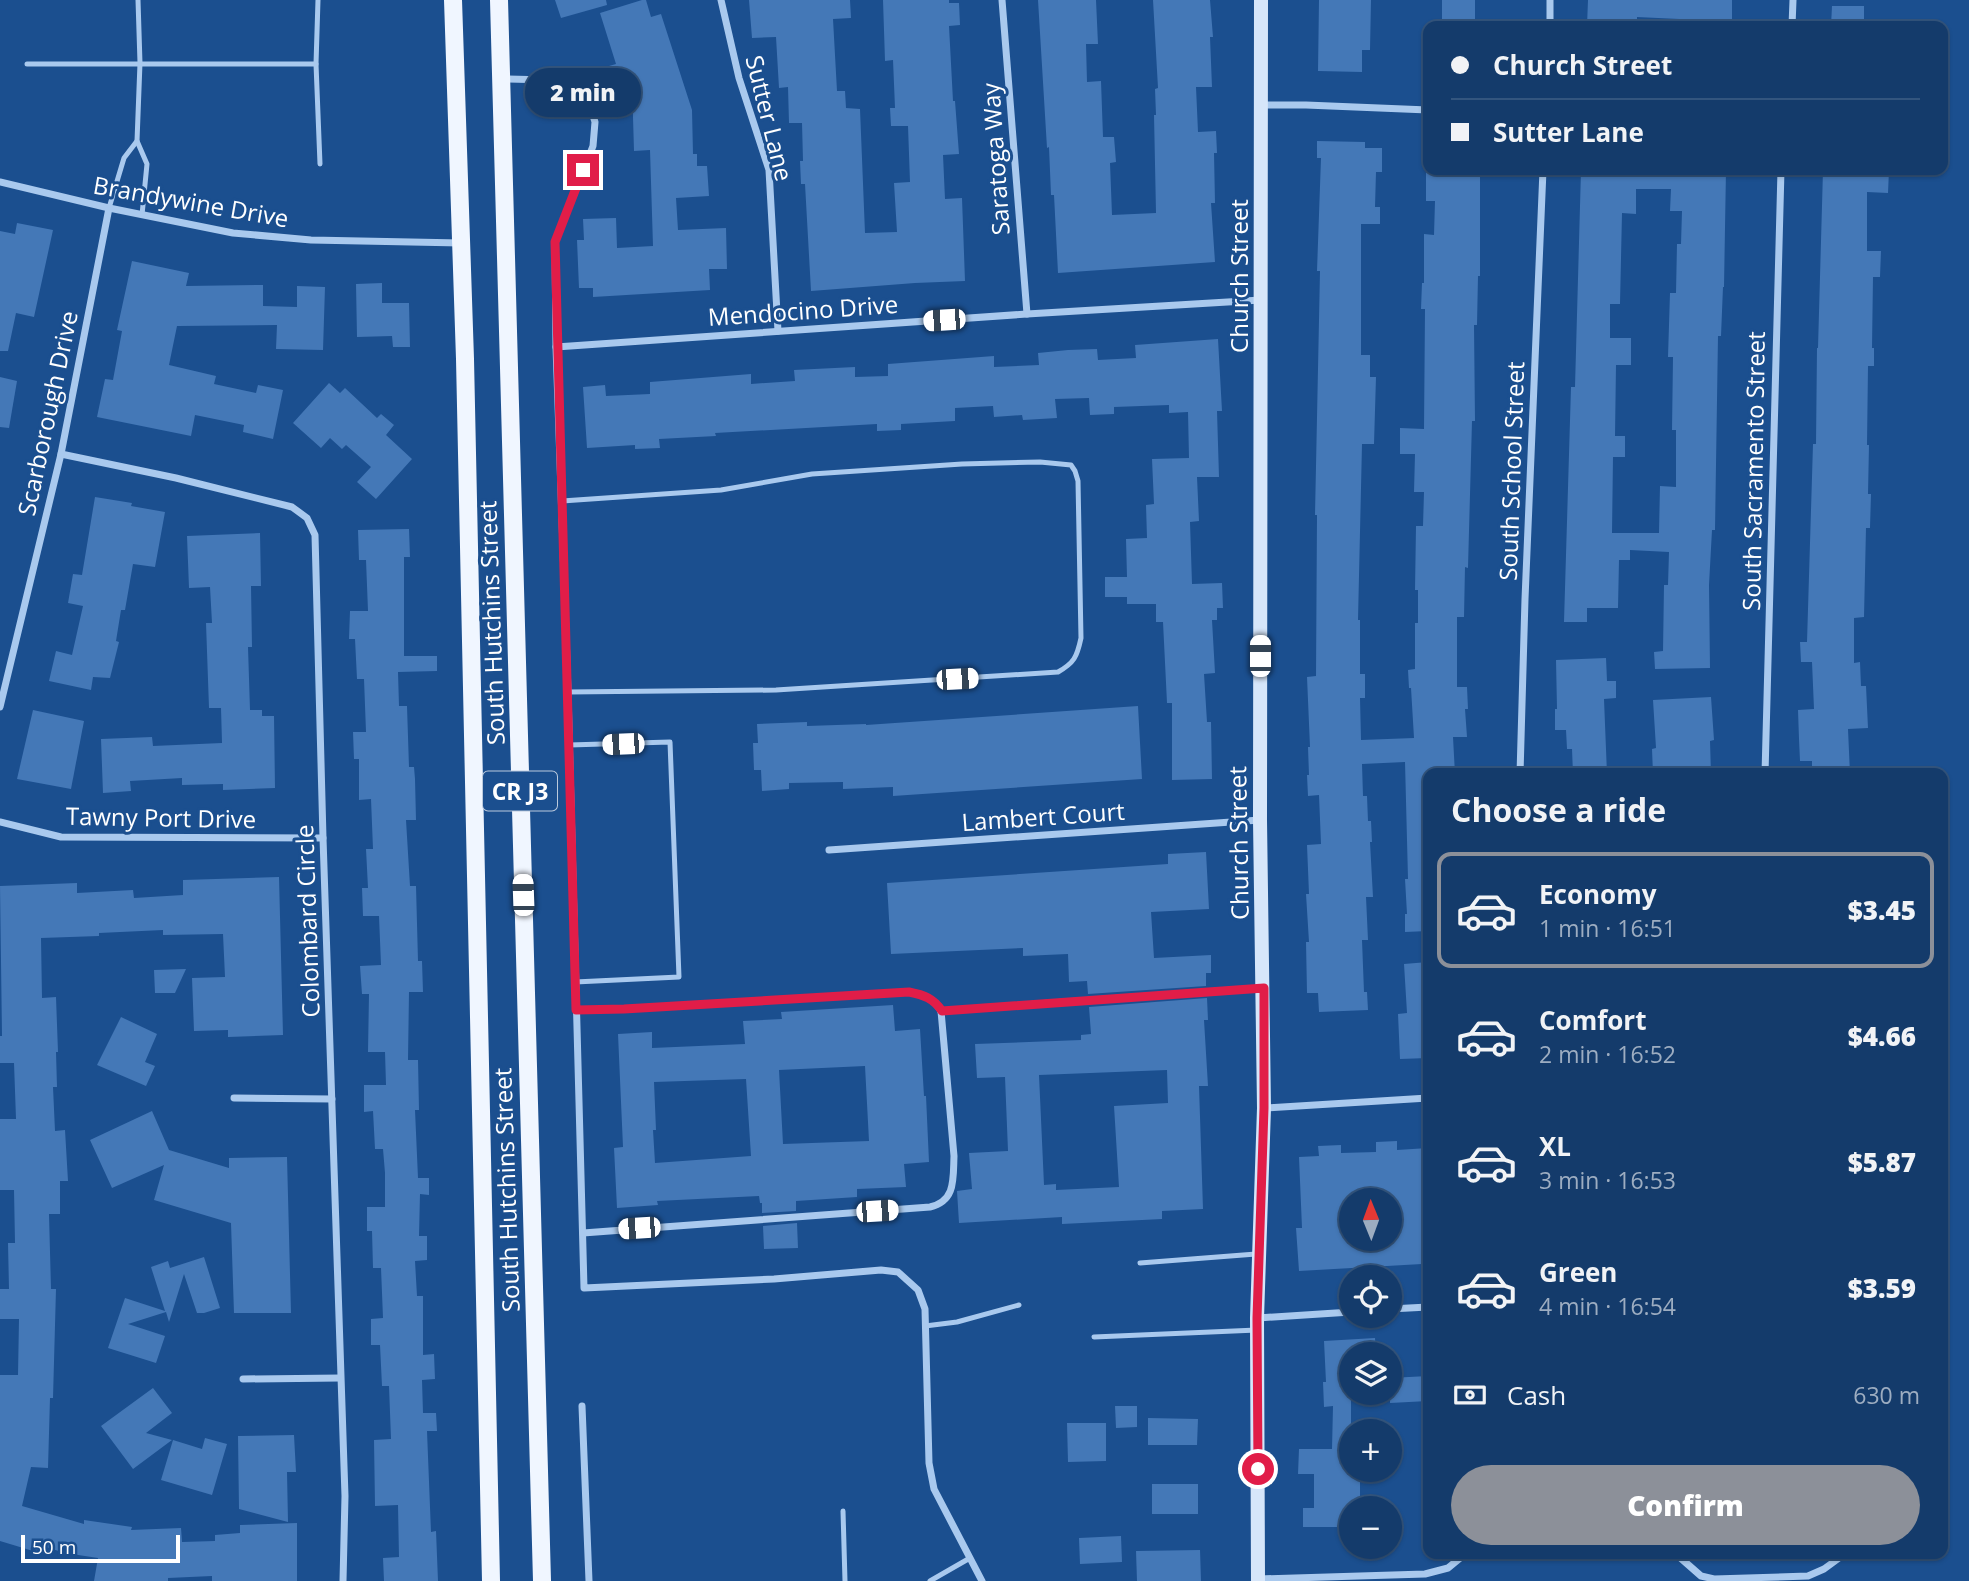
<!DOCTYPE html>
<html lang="en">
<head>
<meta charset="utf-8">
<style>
  body { margin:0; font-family:"Open Sans",sans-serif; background:#1d4271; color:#f1f3f6; height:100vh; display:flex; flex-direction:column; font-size:26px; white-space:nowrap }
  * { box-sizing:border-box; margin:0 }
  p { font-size:23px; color:#9dadc1 }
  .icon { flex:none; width:38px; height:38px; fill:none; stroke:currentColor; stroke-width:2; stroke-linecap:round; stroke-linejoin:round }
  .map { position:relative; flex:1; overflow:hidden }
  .sheet { position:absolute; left:1423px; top:768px; width:525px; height:791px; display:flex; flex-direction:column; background:#143b6b; border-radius:14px; box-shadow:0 2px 5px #0004,0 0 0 2px #33557e }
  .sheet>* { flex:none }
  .guide { position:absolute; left:1423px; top:21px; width:525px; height:154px; border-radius:14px; box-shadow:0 2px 5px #0004,0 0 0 2px #33557e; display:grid; align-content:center; height:154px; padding:0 28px; background:#143b6b }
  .needle { width:46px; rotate:359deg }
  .fabs { position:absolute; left:1339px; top:1188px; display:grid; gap:14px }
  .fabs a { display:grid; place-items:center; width:63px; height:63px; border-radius:50%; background:#143b6b; box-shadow:0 2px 5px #0004,0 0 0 2px #33557e; font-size:35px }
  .scale { position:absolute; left:21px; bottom:18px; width:159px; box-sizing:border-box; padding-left:7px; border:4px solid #fff; border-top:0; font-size:19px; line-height:24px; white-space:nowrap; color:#fff; -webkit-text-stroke:5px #1b4f8f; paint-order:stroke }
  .end { position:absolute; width:32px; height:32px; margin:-16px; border:9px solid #e11d48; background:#fff; box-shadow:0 0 0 4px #fff }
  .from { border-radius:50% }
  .bubble { position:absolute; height:49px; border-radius:24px; background:#143b6b; box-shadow:0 2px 5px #0004,0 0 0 2px #33557e; font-size:23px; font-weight:800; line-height:49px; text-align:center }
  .car { position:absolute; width:21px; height:42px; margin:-21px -10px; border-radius:9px; box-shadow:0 0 5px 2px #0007; background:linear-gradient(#fff 24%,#345 0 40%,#fff 0 76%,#345 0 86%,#fff 0) }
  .guide b { display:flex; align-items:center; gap:24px; height:66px; font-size:26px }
  .guide b+b { border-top:2px solid #33557e }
  .guide i { width:18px; height:18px; background:#f1f3f6 }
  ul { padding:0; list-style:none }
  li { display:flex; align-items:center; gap:21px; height:116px; margin:0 14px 10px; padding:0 14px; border:4px solid transparent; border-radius:14px }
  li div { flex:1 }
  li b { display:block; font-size:26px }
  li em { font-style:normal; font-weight:800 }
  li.selected { border-color:#8c9099 }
  li>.icon { width:63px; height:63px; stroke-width:1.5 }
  h2 { padding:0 28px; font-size:32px; line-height:84px }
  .pay { display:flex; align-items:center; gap:18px; height:77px; padding:0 28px; font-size:26px }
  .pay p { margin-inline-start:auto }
  .cta { display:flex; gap:14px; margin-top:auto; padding:14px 28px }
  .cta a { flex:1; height:80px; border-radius:42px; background:#8c9099; color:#fff; font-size:28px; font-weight:800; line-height:80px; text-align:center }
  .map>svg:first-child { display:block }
</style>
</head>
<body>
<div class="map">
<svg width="1969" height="1581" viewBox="0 0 1969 1581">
  <rect width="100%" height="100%" fill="#1b4f8f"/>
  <g fill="#4478b7" fill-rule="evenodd">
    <polygon points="555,0 606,0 607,5 561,18"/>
    <polygon points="642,0 646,0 651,17 661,14 692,110 693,154 697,154 697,166 707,166 709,196 676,198 678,230 726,228 727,269 709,269 710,290 593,297 593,288 579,288 577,240 584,240 583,219 616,218 617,248 653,246 650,150 634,151 632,83 616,88 609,66 616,64 600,13"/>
    <polygon points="749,0 850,0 851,18 833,19 837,91 845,91 846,108 860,109 865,233 897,232 894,183 910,182 908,126 891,126 890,108 895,108 893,60 885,61 883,0 949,0 949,3 959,3 960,25 949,26 953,101 955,101 959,154 943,155 945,199 962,198 965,281 915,283 811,291 805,184 801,184 800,161 803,161 802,123 789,123 788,87 779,88 776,37 752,38"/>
    <polygon points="1038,0 1096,0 1098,44 1086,44 1087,82 1101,81 1103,137 1114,137 1116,162 1110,163 1112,215 1156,213 1154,115 1156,115 1155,89 1158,88 1153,0 1210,0 1213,37 1210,37 1212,87 1196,87 1198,132 1216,131 1217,153 1214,153 1215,203 1211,203 1215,262 1058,273 1054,195 1051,195 1049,147 1047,148"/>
    <polygon points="1319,0 1371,0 1370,50 1362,50 1362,72 1318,71"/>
    <polygon points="1442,0 1475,0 1475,23 1442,22"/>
    <polygon points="1588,0 1732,0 1732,26 1679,26 1679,19 1637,17 1637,26 1587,26"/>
    <polygon points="1832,6 1864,6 1864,26 1831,26"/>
    <polygon points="1317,141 1365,142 1365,148 1382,148 1382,172 1376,172 1375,207 1380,207 1380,224 1361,224 1361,355 1370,355 1370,377 1376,377 1374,444 1362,444 1358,620 1360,620 1360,674 1365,674 1365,698 1360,698 1361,740 1414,738 1411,688 1409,688 1408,670 1415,669 1415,623 1418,623 1418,590 1415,590 1416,526 1423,526 1424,492 1414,492 1415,454 1400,454 1400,428 1424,429 1425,309 1421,309 1422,283 1424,283 1424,234 1434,235 1435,201 1426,201 1426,170 1480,170 1480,276 1478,276 1477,325 1474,325 1475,421 1472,421 1468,568 1465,567 1464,617 1457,617 1457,687 1467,687 1468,709 1465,709 1467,737 1453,737 1455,774 1428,774 1428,931 1405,932 1405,914 1407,914 1405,879 1408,879 1405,762 1362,764 1363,796 1367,796 1368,821 1371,821 1372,842 1370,842 1373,897 1366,897 1368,940 1362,940 1364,992 1367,992 1368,1010 1319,1012 1318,993 1307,993 1306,942 1309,942 1306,894 1309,894 1307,845 1321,844 1319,795 1308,796 1307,775 1309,775 1308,747 1310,747 1307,677 1316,676 1317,515 1315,515 1320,271 1317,271 1321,158 1317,158"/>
    <path d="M 1581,170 L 1726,170 L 1724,287 L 1723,287 L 1721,336 L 1718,336 L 1715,530 L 1712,530 L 1709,585 L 1710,668 L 1655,669 L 1654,652 L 1663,651 L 1664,585 L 1668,585 L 1669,552 L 1630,550 L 1630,560 L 1619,560 L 1618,608 L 1587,608 L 1587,622 L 1564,622 L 1571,387 L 1575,387 ZM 1636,189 L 1671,189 L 1670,211 L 1682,211 L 1681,244 L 1677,244 L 1676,293 L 1670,293 L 1668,357 L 1673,357 L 1672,430 L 1676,430 L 1676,487 L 1660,486 L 1659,533 L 1612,533 L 1613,457 L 1625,457 L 1625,436 L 1615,436 L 1616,365 L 1631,365 L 1631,338 L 1610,338 L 1610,304 L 1620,304 L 1622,213 L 1636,214 Z"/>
    <polygon points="1823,170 1889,170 1888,193 1867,192 1867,251 1881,251 1880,277 1873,277 1872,348 1874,348 1874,366 1868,366 1867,445 1869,445 1868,494 1871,494 1870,528 1866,528 1864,617 1854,618 1854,663 1860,662 1861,686 1866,686 1868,728 1848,729 1850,774 1812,774 1812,761 1800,761 1799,739 1798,710 1814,709 1812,662 1801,662 1800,642 1807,642 1813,444 1816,444 1817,348 1818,348"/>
    <polygon points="17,223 53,230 34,317 16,313 8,351 0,351 0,231 15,234"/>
    <polygon points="132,261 189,273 186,286 263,285 263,306 297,307 297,286 325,287 323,350 276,349 277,325 177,326 169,365 216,376 214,384 256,393 258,385 283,390 273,439 243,432 244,425 195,415 191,436 97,417 105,379 113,380 122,331 117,330"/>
    <polygon points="382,283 382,303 409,303 410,347 393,347 392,336 357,337 356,284"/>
    <polygon points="1218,339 1222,411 1217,411 1219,477 1197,477 1199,521 1190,522 1192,584 1222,583 1223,608 1217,608 1217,620 1212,620 1215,673 1204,674 1207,722 1211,722 1212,779 1172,780 1172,703 1167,703 1163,622 1156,622 1156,604 1127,604 1127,597 1105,597 1105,577 1127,577 1126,539 1147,538 1146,505 1154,504 1152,459 1189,458 1188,412 1169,413 1169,405 1114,407 1114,414 1090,415 1089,398 1055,399 1057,418 1023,420 1022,415 994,417 993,406 955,408 955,421 901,424 901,430 877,431 877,424 715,433 716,436 659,439 660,448 635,449 635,445 587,448 583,387 605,385 606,396 650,394 650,382 751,374 751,384 795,381 794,370 855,367 855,377 888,376 888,364 994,356 994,367 1039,365 1038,353 1068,350 1097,349 1098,360 1136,358 1135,345"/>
    <polygon points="0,377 17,381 9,428 0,427"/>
    <polygon points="329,383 340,393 345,388 377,418 381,414 394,425 386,435 412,459 376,499 357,482 371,467 346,445 342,449 330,438 321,448 293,423"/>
    <polygon points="95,497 132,503 131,506 165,512 155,567 133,564 125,610 121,610 116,641 119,642 110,678 93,677 91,690 49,681 56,651 72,655 83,606 68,603 73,574 82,575"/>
    <polygon points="409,529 410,557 404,557 404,656 437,656 437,671 398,672 399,706 407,706 409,767 414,767 415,779 416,820 406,820 410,886 416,886 418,961 422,961 423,992 409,992 408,1060 418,1060 419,1110 415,1110 418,1178 429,1178 429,1195 420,1194 419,1236 427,1236 427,1260 415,1261 417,1296 423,1296 423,1355 434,1354 435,1379 422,1380 423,1413 436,1413 437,1431 427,1431 431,1532 436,1531 438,1581 384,1581 383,1558 399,1557 398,1505 375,1506 374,1440 391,1439 389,1386 382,1386 380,1345 371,1345 371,1319 383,1318 381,1268 373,1268 372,1231 367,1231 367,1207 385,1207 385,1173 383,1149 375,1149 373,1111 364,1112 364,1085 386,1085 385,1052 368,1052 369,994 362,994 360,966 381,965 379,916 363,916 362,888 368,888 366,849 373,849 371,799 359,800 359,759 354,759 353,732 366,732 364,679 357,679 355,639 349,639 350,611 368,611 366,560 359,560 358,530"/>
    <polygon points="260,533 261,586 251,586 252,647 248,647 250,710 262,710 262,716 274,716 275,788 223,790 223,784 182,785 182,778 130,781 131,791 103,793 101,739 152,737 153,746 222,743 221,708 209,708 206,623 212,623 210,587 189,588 187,536"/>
    <polygon points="1606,658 1607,681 1616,681 1616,698 1604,699 1607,774 1573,774 1572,749 1567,749 1566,730 1555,730 1555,709 1557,709 1556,660"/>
    <polygon points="1711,697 1714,740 1710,741 1711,774 1653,774 1652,749 1656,748 1653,700"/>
    <polygon points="1138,706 1142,779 893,796 893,787 843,789 843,782 789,783 789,789 762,791 761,770 754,770 753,743 758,743 757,724 807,722 807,726 866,724 866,725"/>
    <polygon points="33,710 84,721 71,789 17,779"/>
    <polygon points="1206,852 1209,909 1151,912 1154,958 1211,955 1211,973 1206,973 1206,986 1088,994 1087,981 1069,982 1068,954 1023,956 1023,948 891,954 887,883 1168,864 1168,854"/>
    <polygon points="279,877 283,1035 228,1037 228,1030 194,1031 192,978 225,977 223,934 163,935 163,930 99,933 99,936 41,938 42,998 56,997 58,1052 56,1052 57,1087 53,1087 55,1131 65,1130 68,1181 60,1181 60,1214 49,1214 51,1289 56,1289 53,1398 50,1398 48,1468 31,1467 22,1506 84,1524 84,1520 132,1527 131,1530 181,1528 182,1542 215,1541 215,1535 240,1533 240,1525 297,1523 297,1581 212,1581 212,1576 168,1578 168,1581 94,1581 98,1558 65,1553 46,1547 43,1554 0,1541 0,1375 18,1375 19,1319 0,1319 0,1289 9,1289 8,1243 15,1243 14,1190 0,1190 0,1119 16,1119 14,1063 0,1063 0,1036 2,1036 0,886 77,883 77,893 133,890 134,898 183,895 183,880"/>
    <polygon points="1428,962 1428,1058 1400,1059 1398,1014 1407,1013 1404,964"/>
    <polygon points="186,969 175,993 155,993 154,970"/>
    <path d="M 1207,998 L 1208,1020 L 1204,1020 L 1208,1086 L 1199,1086 L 1203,1209 L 1162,1211 L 1162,1219 L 1062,1224 L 1062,1217 L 959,1223 L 957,1191 L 972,1189 L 969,1153 L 1008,1151 L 1005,1077 L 977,1078 L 975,1044 L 1081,1040 L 1081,1035 L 1091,1034 L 1089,1007 ZM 1167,1070 L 1168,1103 L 1114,1106 L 1119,1187 L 1056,1190 L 1056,1184 L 1044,1185 L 1039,1075 Z"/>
    <path d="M 893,1005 L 895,1031 L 920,1029 L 924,1096 L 926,1096 L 929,1162 L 904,1164 L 906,1187 L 857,1189 L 857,1197 L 796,1201 L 796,1211 L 762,1213 L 762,1203 L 760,1203 L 759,1196 L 657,1201 L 658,1205 L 617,1208 L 614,1148 L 623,1147 L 618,1034 L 652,1032 L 652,1048 L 745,1044 L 743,1021 L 782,1019 L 781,1012 ZM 865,1066 L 869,1141 L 783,1144 L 779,1070 ZM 746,1079 L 751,1156 L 655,1163 L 653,1130 L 656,1130 L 654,1082 Z"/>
    <polygon points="121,1017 157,1034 145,1062 155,1066 146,1086 97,1065"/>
    <polygon points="152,1111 169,1150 229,1168 229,1158 287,1157 291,1313 234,1313 231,1223 154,1200 164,1165 112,1188 90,1140"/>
    <path d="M 1397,1141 L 1397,1150 L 1428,1148 L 1428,1250 L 1421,1250 L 1422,1264 L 1299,1271 L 1296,1228 L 1302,1228 L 1299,1157 L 1319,1156 L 1318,1146 L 1341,1145 L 1341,1153 L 1376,1152 L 1376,1142 ZM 1390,1199 L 1390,1239 L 1351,1239 L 1351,1200 Z"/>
    <polygon points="797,1223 798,1248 764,1249 763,1226"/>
    <polygon points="204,1257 220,1308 204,1313 197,1313 184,1274 169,1322 166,1312 128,1324 165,1336 156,1363 108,1348 125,1298 165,1311 151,1267 168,1261 170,1268"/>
    <polygon points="1375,1338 1376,1354 1351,1354 1351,1470 1360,1470 1360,1508 1351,1508 1351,1527 1303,1527 1303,1508 1314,1508 1314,1474 1298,1474 1299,1449 1332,1449 1333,1406 1324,1407 1323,1382 1326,1382 1324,1341"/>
    <polygon points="1428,1376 1428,1401 1390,1403 1390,1378"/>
    <polygon points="153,1388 172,1413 146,1433 172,1440 133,1469 101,1426"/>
    <polygon points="1115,1406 1137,1406 1137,1427 1116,1428"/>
    <polygon points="1148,1418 1198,1419 1197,1445 1148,1445"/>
    <polygon points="1067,1423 1106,1423 1106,1461 1068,1462"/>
    <polygon points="294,1435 296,1472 287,1472 288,1522 239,1509 238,1436"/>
    <polygon points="205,1438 227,1444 212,1495 161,1480 173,1440 202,1449"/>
    <rect x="1152" y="1484" width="46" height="30"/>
    <polygon points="1121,1536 1122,1562 1080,1564 1079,1538"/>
    <polygon points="1200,1550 1201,1581 1137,1581 1136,1551"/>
  </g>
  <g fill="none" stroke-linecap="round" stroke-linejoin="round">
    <g stroke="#a9c9ee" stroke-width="5">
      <polyline points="138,0 140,63 137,141 147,164 142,215"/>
      <polyline points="318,0 316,64 320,164"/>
      <polyline points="27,64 316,64"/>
      <polyline points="109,208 124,158 137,141"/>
      <path d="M 562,501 L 721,490 L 812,474 L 962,464 L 1040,462 L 1071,465 L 1075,471 L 1078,481 L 1081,638 C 1077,657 1074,663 1058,672 L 776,690 L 568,692"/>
      <polyline points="569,745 670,742 679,977 575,982"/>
      <polyline points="1140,1263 1256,1254"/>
      <polyline points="925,1326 957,1322 1019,1305"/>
      <polyline points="1094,1337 1257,1330"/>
      <polyline points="843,1511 845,1581"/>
      <polyline points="930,1581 970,1558"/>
    </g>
    <g stroke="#a9c9ee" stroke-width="7">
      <polyline points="721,0 739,78 769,170 778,331"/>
      <polyline points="1002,0 1027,314"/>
      <polyline points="1550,26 1550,0"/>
      <polyline points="1792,26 1793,0"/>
      <polyline points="503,79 549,80 570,85 588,100 595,122 593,146 555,242 556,347 568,692 584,1288 774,1279 881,1270 898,1272 918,1290 925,1309 929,1463 934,1489 982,1581"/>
      <polyline points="1261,105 1306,105 1428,110"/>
      <polyline points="0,182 109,208 233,233 311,240 461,243"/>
      <polyline points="556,347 1027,314 1261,300"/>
      <polyline points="61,454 176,478 292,507 307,518 315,535 323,838 345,1496 343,1581"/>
      <polyline points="0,707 61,454 109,208"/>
      <polyline points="1520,774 1525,599 1543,170"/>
      <polyline points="1765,774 1781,170"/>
      <polyline points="0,822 61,837 323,838"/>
      <polyline points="829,850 1260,820"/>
      <path d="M 576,1010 L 624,1009 L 909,992 C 924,995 933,998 941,1011"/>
      <polyline points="941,1011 1262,988"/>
      <polyline points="234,1098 332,1099"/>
      <polyline points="1264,1108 1428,1098"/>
      <path d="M 583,1233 L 930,1207 C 956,1201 953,1179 954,1156 L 941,1011"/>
      <polyline points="1390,1309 1428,1307"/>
      <polyline points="1258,1318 1351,1312"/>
      <polyline points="243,1379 340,1378"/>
      <polyline points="582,1406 589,1581"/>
      <polyline points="1676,1554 1701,1576 1714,1579 1808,1576 1824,1569 1839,1558 1840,1554"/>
      <polyline points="1259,1579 1425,1574 1448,1568 1465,1554"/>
    </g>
    <polyline stroke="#d6e6fa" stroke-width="14" points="1258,1581 1257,1318 1264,1108 1260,820 1261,0"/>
    <g stroke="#f0f6ff" stroke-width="18">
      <polyline points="453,0 465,359 491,1581"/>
      <polyline points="499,0 542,1581"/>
    </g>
  </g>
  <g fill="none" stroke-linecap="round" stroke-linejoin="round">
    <path stroke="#e11d48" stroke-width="9" d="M 583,170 L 555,242 L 576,1010 L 624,1009 L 909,992 C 924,995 933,998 942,1011 L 1264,988 L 1264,1108 L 1257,1318 L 1258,1469"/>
  </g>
  <g text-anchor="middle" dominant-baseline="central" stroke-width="6" stroke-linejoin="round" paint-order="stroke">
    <rect fill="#1b4f8f" stroke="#bbcadd" stroke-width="2" x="483" y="771.5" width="74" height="39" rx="5"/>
    <g font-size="23" font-weight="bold" fill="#fff">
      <text x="520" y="791">CR J3</text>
    </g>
    <g font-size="24" fill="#fff" stroke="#1b4f8f">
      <text transform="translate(770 118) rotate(76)">Sutter Lane</text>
      <text transform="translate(995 159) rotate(-94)">Saratoga Way</text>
      <text transform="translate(191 201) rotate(10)">Brandywine Drive</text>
      <text transform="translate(1238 276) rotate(-90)">Church Street</text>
      <text transform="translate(803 310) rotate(-4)">Mendocino Drive</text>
      <text transform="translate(47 413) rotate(-78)">Scarborough Drive</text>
      <text transform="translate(1511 471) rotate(-88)">South School Street</text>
      <text transform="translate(1753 471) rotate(-89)">South Sacramento Street</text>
      <text transform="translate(491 623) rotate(-92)">South Hutchins Street</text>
      <text transform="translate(1043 816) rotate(-4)">Lambert Court</text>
      <text transform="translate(161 817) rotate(1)">Tawny Port Drive</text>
      <text transform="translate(1238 843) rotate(-91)">Church Street</text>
      <text transform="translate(307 921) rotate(-92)">Colombard Circle</text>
      <text transform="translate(506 1190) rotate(-92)">South Hutchins Street</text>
    </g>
  </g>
</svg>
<div class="fabs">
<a><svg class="needle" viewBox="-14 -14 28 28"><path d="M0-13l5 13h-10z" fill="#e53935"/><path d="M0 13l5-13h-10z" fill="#9dadc1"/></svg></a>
<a><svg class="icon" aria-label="locate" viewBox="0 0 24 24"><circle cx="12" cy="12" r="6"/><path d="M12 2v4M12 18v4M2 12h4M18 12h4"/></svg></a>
<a><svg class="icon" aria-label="layers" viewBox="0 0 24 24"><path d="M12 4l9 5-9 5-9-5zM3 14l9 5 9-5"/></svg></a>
<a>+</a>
<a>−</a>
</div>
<div class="scale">50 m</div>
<i class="end from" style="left:1258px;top:1469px"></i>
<i class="end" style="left:583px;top:170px"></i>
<div class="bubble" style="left:525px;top:68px;width:116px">2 min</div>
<i class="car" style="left:944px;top:320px;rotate:266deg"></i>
<i class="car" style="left:1260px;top:656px;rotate:0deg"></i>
<i class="car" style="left:957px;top:679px;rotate:87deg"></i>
<i class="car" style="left:623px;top:744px;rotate:268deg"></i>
<i class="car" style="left:523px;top:895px;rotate:358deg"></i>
<i class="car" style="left:877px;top:1211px;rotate:86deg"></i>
<i class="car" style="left:639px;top:1228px;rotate:266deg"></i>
<div class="guide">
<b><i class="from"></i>Church Street</b>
<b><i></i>Sutter Lane</b>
</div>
<section class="sheet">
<h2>Choose a ride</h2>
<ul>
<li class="selected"><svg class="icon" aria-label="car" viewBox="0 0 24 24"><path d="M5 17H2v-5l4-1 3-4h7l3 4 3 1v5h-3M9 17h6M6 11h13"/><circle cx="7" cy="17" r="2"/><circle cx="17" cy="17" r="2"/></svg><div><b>Economy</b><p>1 min · 16:51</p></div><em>$3.45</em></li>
<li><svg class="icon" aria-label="car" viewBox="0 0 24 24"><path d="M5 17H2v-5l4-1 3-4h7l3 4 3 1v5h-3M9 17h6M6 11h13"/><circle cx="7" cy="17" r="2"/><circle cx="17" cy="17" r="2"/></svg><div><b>Comfort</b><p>2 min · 16:52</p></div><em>$4.66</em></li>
<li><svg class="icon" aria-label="car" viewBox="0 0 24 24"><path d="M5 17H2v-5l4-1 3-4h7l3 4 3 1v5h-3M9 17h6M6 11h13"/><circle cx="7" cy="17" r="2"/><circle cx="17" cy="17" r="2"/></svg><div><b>XL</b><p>3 min · 16:53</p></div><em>$5.87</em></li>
<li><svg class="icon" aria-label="car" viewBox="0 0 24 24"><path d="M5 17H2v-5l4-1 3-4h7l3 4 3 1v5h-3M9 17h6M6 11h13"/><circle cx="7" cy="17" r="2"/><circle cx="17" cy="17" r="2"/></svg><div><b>Green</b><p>4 min · 16:54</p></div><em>$3.59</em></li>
</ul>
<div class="pay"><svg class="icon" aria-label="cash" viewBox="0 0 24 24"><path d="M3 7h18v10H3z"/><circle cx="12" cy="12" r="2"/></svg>Cash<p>630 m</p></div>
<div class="cta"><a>Confirm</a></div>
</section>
</div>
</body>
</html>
